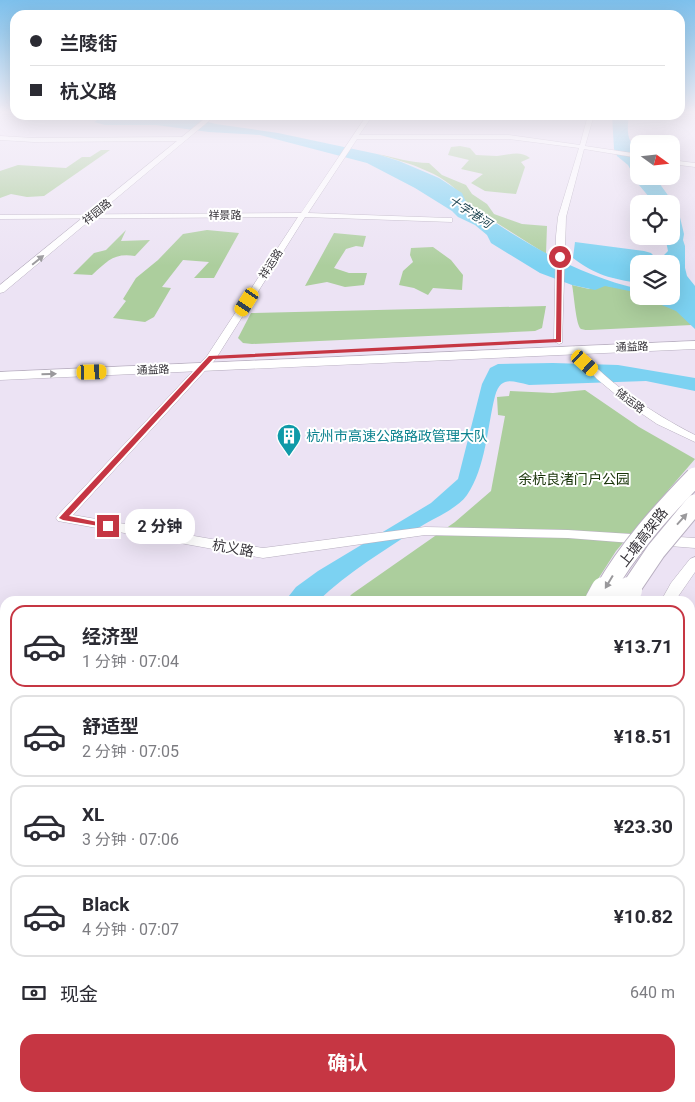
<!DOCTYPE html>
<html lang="zh">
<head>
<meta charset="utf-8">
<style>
  body { margin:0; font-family:Roboto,"Noto Sans SC",sans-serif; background:#f7f7f7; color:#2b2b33; height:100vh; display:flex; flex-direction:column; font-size:19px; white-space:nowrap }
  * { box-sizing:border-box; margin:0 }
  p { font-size:16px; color:#7c7c81 }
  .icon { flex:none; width:28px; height:28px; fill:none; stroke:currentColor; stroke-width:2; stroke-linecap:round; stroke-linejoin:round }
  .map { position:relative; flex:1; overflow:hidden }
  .side { position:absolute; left:0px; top:596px; width:695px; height:506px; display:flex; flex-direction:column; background:#fff; border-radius:15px 15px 0 0; box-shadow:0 5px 20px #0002 }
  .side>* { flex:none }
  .top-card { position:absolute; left:10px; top:10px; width:675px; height:110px; border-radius:15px; box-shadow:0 5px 20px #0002; display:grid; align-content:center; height:110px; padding:0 20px; background:#fff }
  .needle { width:32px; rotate:105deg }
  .buttons { position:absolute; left:630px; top:135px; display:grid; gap:10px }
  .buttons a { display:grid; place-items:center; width:50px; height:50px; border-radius:10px; background:#fff; box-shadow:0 5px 20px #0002; font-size:25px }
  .end { position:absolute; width:22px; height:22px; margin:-11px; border:6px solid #c63643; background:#fff; box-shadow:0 0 0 2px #fff }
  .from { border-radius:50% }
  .bubble { position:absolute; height:35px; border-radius:15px; background:#fff; box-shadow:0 5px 20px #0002; font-size:16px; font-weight:700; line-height:35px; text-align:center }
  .car { position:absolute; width:15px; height:30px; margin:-15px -8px; border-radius:6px; box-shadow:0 0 4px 1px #0007; background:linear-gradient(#f5c518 24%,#345 0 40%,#f5c518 0 76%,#345 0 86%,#f5c518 0) }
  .top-card b { display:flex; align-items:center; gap:18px; height:48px; font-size:19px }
  .top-card b+b { border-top:1px solid #e1e1e2 }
  .top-card i { width:12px; height:12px; background:#2b2b33 }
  ul { padding:9px 0 0; list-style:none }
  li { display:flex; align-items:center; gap:15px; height:82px; margin:0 10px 8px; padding:0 10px; border:2px solid #e1e1e2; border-radius:15px }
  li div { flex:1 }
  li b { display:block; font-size:19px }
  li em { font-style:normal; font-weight:700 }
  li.selected { border-color:#c63643 }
  li>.icon { width:45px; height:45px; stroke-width:1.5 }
  .pay { display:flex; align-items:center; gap:12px; height:55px; padding:0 20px; font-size:19px }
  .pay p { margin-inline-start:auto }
  .primary-button { display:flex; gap:10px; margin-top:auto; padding:10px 20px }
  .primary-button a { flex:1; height:58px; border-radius:15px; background:#c63643; color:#fff; font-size:20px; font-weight:700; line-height:58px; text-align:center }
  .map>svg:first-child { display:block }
</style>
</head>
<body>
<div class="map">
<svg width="695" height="1102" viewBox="0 0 695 1102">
  <rect width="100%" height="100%" fill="#ece3f4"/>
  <g fill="#acce9d">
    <path d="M 460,146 L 470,148 L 476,155 C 483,155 490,156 497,156 C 510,155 519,150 530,158 L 521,162 L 525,167 L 516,194 L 485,191 L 471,183 L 483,174 L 461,169 L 469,160 L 448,155 L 451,147 Z"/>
    <polygon points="101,150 110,150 44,196 27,197 11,194 0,198 0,171 18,165 66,168 82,157 90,157"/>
    <path d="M 377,154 C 394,157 411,163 429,163 L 442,175 L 466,185 L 472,194 L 487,204 L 494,214 L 522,224 L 547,226 L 546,254 L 467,204 C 451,174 408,163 377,154 Z"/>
    <path d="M 126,230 L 121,241 L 150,240 L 135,256 C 113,253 108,261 92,275 L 73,274 L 94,253 L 106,250 Z"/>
    <polygon points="207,230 239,233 214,278 194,278 209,262 183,260 162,287 171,288 154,317 145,322 113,318 126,301 123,299 136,278 158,260 183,234"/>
    <polygon points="334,233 366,236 363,247 356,246 346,249 334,268 349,273 367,273 364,285 345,287 327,282 305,286"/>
    <polygon points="433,247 451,260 463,275 462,290 433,288 428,295 414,288 399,285 403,271 413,262 410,255 411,248"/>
    <path d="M 572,285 L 589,289 L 601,285 L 639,291 L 639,296 L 644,296 L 676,310 L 692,325 L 590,330 C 587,330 584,330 581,329 C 576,326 574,294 572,285 Z"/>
    <polygon points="546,306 542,328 535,331 252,344 243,343 238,338 251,313"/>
    <polygon points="585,390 639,427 695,459 616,551 584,601 345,601 352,594 455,522 491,491 505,416 498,415 497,397 509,396 510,391 553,393"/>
    <polygon points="690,755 695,758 695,1102 544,1102 545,1098 690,1098"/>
    <polygon points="29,1098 396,1098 394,1102 27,1102"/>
  </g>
  <g fill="#7cd2f2">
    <path d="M 105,115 L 181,115 L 216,124 L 278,133 L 377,154 L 399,161 L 439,178 L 462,193 L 467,204 C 520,240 576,275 639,289 L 639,293 L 605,286 L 595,290 L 572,285 L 540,273 L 491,243 L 487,235 L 475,225 L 458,217 L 452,211 L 415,188 L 367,163 L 260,135 L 209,132 L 156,125 L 105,125 L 94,122 Z"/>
    <path d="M 612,115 L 629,115 C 627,130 626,141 639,151 L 639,176 L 654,176 L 678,209 L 684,234 L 683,240 L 685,246 L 685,268 L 687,276 L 695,286 L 695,329 L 676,311 L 640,296 L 671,296 L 671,264 L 665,264 L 663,256 L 668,251 L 665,236 L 671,236 L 671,204 L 655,204 L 639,185 L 628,165 L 617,156 L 614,149 Z"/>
    <path d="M 575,242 L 644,251 L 651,253 L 656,258 L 655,264 L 639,264 L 639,283 C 612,279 595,275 573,258 Z"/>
    <path d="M 553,363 L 618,365 L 695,378 L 695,391 L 646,381 L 529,385 C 511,381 501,376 495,396 C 487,428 486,467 467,495 C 457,509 434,518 420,527 C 385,550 348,572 318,601 L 285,601 L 296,587 L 318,571 L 431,503 L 458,479 L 482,384 L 490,368 L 498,364 Z"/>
    <polygon points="5,1012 5,1088 0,1099 0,1022"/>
  </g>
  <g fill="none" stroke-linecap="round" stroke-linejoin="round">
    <defs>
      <g id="minor">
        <polygon points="367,115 373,115 359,135 509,135 580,145 588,115 594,115 585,146 639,154 639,158 584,149 566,217 562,343 559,344 554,341 556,236 558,217 579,148 509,139 357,139 308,213 449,218 452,218 452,222 305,217 215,360 73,515 263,548 425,527 568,530 695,538 695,548 568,538 425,535 263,558 58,521 56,518 58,515 207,356 298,217 0,219 0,215 301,213"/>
        <polygon points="0,136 34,138 184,137 187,139 184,141 34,142 0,140"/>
        <polygon points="671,160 695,163 695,167 671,164"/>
        <path d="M 574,347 L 577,348 C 611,385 650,412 695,435 L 695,442 L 657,424 L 626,403 L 597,379 L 571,352 L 569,350 Z"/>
        <polygon points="695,557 695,572 675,601 661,601 671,583 690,559"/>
        <polygon points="690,734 695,736 695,752 690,750"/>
      </g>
      <g id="major">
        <polygon points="209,115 216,115 4,292 0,293 0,285"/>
        <polygon points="695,341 695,349 0,380 0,372"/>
      </g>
      <polygon id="highway" points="410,1098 480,1098 479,1102 409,1102"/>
    </defs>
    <use href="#minor" stroke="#b8afc0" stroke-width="1"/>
    <use href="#major" stroke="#b8afc0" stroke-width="1"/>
    <use href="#highway" stroke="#b8afc0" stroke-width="1"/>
    <use href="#minor" fill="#fff" fill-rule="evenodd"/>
    <use href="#major" fill="#fff" fill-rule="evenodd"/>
    <use href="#highway" fill="#fff" fill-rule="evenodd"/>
    <defs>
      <g id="highway-bridge-far1">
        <path d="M 604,591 C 628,549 661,512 695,477"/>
        <polyline points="629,591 656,551 695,504"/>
      </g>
      <g id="highway-bridge">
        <polyline points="598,601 604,590"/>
        <polyline points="623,601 629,590"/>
      </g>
    </defs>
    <use href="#highway-bridge-far1" stroke="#b8afc0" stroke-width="21" stroke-linecap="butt"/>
    <use href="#highway-bridge" stroke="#b8afc0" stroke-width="27" stroke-linecap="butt"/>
    <use href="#highway-bridge-far1" stroke="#fff" stroke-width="19"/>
    <use href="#highway-bridge" stroke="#fff" stroke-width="26"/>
  </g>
  <defs><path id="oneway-solid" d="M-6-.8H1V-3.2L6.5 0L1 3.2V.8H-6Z" transform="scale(1.25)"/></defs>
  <g fill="#9a999c">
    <use href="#oneway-solid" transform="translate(38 260) rotate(-39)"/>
    <use href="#oneway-solid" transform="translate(49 374) rotate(-2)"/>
    <use href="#oneway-solid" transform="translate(682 519) rotate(-48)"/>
    <use href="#oneway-solid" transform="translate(609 582) rotate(121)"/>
  </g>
  <linearGradient id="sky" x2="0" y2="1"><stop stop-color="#7dc0ec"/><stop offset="0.42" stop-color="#f6f2fa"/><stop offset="1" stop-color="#f6f2fa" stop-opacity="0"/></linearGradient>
  <rect width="695" height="266" fill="url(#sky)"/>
  <polygon fill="#c63643" points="560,256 562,257 561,342 213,359 69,516 111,525 111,528 63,520 59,518 209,356 556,339 557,257"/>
  <defs>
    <symbol id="building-pin" viewBox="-11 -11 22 30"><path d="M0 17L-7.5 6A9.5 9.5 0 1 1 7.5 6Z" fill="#0f9aa8" stroke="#fff"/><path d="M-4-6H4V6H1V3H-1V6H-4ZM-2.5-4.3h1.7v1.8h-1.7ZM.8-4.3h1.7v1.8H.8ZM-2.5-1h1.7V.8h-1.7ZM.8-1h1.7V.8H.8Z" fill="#fff"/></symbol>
  </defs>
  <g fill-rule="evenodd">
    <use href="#building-pin" x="275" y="422" width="28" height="38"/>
  </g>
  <g text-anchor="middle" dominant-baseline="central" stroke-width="4" stroke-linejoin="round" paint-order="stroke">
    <g font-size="11" fill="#363339" stroke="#fff">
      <text transform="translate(97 212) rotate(-39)">祥园路</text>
      <text x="225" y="215">祥景路</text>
      <text transform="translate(271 264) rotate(-57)">祥运路</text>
      <text transform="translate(632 347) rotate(-2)">通益路</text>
      <text transform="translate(153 370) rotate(-2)">通益路</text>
      <text transform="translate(630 401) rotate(37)">储运路</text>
    </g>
    <g font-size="12" font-style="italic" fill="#163e4b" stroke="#fff">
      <text transform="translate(470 212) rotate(33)">十字港河</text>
    </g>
    <g font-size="14" fill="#0d838f" stroke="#fff" text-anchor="start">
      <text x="306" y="436">杭州市高速公路路政管理大队</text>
    </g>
    <g font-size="14" fill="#183308" stroke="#fff">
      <text x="574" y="479">余杭良渚门户公园</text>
    </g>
    <g font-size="14" fill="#363339" stroke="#fff">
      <text transform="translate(643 537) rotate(-52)">上塘高架路</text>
      <text transform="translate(233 548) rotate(10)">杭义路</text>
    </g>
  </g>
</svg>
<div class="buttons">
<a><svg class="needle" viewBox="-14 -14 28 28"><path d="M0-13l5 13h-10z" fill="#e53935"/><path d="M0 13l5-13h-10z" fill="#7c7c81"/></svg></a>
<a><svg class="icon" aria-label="locate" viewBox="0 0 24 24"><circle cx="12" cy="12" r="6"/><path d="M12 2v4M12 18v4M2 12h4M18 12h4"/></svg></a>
<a><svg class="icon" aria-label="layers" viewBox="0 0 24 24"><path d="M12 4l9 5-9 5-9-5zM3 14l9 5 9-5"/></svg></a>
</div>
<i class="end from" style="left:560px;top:257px"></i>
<i class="end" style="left:108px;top:526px"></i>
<div class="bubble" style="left:125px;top:509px;width:70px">2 分钟</div>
<i class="car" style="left:247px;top:302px;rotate:213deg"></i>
<i class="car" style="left:585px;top:363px;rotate:132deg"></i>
<i class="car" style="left:92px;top:372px;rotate:88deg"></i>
<div class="top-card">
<b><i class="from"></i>兰陵街</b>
<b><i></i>杭义路</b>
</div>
<section class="side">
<ul>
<li class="selected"><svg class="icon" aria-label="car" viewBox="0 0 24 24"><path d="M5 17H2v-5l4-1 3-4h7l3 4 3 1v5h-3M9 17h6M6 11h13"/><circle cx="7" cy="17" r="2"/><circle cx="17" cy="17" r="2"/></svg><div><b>经济型</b><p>1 分钟 · 07:04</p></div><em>¥13.71</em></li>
<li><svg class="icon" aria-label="car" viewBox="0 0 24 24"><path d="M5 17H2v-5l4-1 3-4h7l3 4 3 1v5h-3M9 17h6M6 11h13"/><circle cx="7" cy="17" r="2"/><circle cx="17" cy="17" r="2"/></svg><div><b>舒适型</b><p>2 分钟 · 07:05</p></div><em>¥18.51</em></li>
<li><svg class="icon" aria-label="car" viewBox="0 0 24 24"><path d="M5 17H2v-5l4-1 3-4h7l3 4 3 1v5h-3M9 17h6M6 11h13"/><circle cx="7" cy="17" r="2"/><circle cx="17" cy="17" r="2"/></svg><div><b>XL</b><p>3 分钟 · 07:06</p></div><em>¥23.30</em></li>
<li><svg class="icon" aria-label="car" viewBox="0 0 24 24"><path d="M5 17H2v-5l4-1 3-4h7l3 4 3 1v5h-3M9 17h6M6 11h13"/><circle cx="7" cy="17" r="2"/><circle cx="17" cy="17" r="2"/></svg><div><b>Black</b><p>4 分钟 · 07:07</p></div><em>¥10.82</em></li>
</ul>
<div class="pay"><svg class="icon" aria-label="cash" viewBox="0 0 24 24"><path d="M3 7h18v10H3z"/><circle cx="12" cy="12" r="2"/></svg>现金<p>640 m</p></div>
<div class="primary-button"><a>确认</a></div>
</section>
</div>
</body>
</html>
